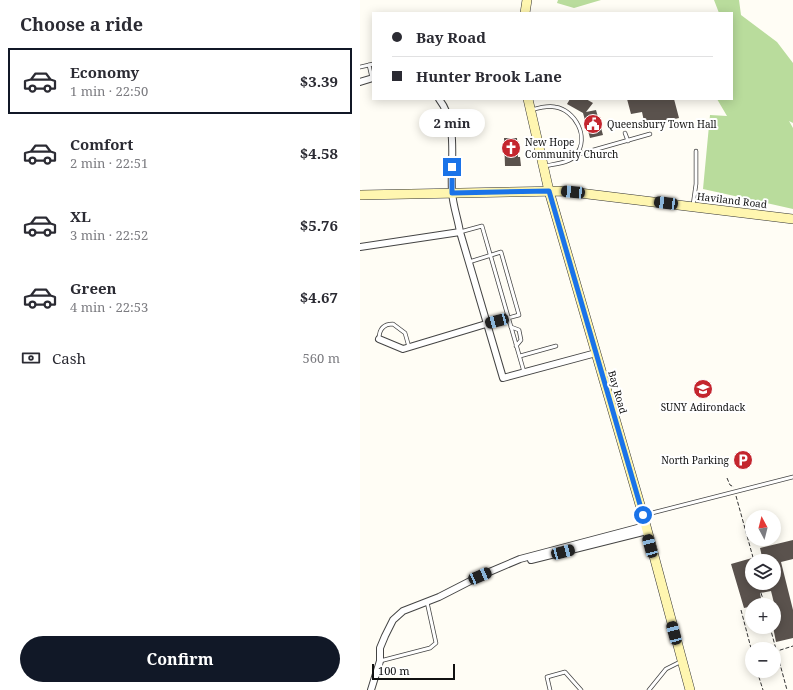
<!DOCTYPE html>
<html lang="en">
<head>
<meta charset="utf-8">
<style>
  body { margin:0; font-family:"Noto Serif",serif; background:#f7f7f7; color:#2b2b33; height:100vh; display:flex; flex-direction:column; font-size:15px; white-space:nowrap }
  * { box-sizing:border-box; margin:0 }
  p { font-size:13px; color:#7c7c81 }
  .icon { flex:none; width:22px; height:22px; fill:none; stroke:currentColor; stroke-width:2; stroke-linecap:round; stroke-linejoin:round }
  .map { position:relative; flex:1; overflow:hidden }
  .drawer { display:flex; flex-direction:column; background:#fff; width:360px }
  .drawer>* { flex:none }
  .hud { position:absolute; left:12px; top:12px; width:361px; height:88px; border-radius:0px; box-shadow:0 2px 10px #0003; display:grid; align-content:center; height:88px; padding:0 20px; background:#fff }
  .needle { width:26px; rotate:353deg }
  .fabs { position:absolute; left:385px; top:510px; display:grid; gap:8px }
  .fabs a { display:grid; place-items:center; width:36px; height:36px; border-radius:50%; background:#fff; box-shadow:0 2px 10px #0003; font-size:20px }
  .scale { position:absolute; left:12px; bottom:10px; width:83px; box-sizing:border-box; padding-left:4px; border:2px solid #111; border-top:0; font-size:11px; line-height:14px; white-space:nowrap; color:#111; -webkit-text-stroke:3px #fff; paint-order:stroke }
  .end { position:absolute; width:18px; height:18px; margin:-9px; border:5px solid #1a73e8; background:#fff; box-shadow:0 0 0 2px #fff }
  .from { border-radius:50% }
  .bubble { position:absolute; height:28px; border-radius:14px; background:#fff; box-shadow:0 2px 10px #0003; font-size:13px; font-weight:700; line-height:28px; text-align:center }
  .car { position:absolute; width:12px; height:24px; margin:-12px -6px; border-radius:5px; box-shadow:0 0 3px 1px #0007; background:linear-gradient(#222 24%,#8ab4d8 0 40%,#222 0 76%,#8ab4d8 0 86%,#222 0) }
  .hud b { display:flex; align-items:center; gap:14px; height:38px; font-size:15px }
  .hud b+b { border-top:1px solid #e1e1e2 }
  .hud i { width:10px; height:10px; background:#2b2b33 }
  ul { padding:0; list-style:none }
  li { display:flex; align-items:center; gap:12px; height:66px; margin:0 8px 6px; padding:0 12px; border:2px solid transparent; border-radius:0px }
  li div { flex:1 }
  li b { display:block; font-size:15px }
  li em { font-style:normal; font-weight:700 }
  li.current { border-color:#111827 }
  li>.icon { width:36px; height:36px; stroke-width:1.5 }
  h2 { padding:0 20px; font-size:18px; line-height:48px }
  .pay { display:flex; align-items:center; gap:10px; height:44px; padding:0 20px; font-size:15px }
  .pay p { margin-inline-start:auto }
  .action { display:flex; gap:8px; margin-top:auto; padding:8px 20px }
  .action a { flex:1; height:46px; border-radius:24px; background:#111827; color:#fff; font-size:16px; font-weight:700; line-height:46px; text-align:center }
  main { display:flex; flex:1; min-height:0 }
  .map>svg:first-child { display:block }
</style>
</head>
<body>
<main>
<section class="drawer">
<h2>Choose a ride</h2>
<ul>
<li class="current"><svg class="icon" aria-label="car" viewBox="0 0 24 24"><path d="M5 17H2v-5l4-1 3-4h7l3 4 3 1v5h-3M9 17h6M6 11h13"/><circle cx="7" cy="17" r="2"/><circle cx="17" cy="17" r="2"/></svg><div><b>Economy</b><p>1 min · 22:50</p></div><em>$3.39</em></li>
<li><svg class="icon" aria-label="car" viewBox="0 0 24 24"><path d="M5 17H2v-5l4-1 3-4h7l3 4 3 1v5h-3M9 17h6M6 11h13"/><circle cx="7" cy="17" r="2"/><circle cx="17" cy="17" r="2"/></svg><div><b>Comfort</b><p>2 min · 22:51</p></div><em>$4.58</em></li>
<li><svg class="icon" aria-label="car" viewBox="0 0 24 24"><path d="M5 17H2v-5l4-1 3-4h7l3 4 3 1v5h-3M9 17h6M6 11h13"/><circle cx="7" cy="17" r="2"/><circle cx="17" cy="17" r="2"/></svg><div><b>XL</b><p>3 min · 22:52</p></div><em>$5.76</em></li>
<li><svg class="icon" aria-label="car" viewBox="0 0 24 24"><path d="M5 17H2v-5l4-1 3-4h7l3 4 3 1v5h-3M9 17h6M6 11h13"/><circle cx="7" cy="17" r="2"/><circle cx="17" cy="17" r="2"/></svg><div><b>Green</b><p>4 min · 22:53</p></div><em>$4.67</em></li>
</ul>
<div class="pay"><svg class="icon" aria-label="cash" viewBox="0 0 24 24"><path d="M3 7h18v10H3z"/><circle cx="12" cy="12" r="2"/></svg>Cash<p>560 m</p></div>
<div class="action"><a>Confirm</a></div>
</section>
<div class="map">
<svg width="433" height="690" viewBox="0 0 433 690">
  <rect width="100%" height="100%" fill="#fffdf5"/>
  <g fill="#b9dc9c">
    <polygon points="198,0 241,0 214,8 197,3"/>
    <polygon points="354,0 379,0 381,15 417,42 433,63 433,123 429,121 433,128 433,209 343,189 350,115 367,116 357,99 372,99 372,13 359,13"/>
  </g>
  <g fill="#5a524d">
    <polygon points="210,99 226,99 233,103 226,112 236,110 243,135 230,138 223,113 207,104"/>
    <polygon points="267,99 314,99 319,118 285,126 282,112 271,114"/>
    <polygon points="144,138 157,138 158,157 160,157 161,166 145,166"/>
    <polygon points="433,540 433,559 421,562 433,610 433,638 416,642 413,627 419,623 411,591 400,593 402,604 384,608 371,564 392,558 392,583 414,583 414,561 403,561 400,548"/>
  </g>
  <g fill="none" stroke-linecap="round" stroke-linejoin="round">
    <defs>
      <g id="lane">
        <polyline points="0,67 9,65"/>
        <polyline points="12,78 9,65 13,64"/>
        <path d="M 171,110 C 178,108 188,105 195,107 C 215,110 230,137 216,155 C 210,163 194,164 185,166"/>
        <polyline points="265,133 268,141"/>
        <polyline points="216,155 290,134"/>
        <polyline points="333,205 336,184 336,151"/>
        <polyline points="100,232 122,226 164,372"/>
        <polyline points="109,262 141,252 159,315 126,324"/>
        <polyline points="151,327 159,330 161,340 156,346"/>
        <path d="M 19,339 C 19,329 24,324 33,324 L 45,333 L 49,347"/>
        <polyline points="160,356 196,346"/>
        <polyline points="284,515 433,477"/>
        <polyline points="20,661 70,648 76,643 67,602"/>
        <polyline points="190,690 187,677 205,672 221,690"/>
        <polyline points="289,690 306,669 320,662"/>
      </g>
      <g id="street">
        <polyline points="0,82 13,78"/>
        <polyline points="100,232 143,378 236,353"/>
        <path d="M 0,247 L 100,232 C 98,219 93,206 92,192 C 90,162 99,125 79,99"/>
        <polyline points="19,339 43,349 126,324"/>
        <polyline points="171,560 287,531"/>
        <polyline points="11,690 20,661 20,648 25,636 33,620 43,611 79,597 120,576 160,559 285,526"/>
      </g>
      <g id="secondary">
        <polyline points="165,13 167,0"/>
        <polyline points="168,99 189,191 283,515 330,690"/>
        <polyline points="0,195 203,191 433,219"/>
      </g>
    </defs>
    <use href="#lane" stroke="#444" stroke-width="4.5"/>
    <use href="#street" stroke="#444" stroke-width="8"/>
    <use href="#secondary" stroke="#333" stroke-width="10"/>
    <g stroke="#333" stroke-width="1" stroke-dasharray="4 2" stroke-linecap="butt">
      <polyline points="367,478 370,485 374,487"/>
      <polyline points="376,496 394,561"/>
      <polyline points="401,593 405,605"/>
      <polyline points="381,610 392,652"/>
      <polyline points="410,627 427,690"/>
      <polyline points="414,652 433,646"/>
      <polyline points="397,671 403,690"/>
    </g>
    <use href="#lane" stroke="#fff" stroke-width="3"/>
    <use href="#street" stroke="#fff" stroke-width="6"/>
    <use href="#secondary" stroke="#fff6b0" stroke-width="9"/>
  </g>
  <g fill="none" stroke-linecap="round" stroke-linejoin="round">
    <polyline stroke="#1a73e8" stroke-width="5" points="92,167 92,193 189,191 283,515"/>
  </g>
  <defs>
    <symbol id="civic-disc" viewBox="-11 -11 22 22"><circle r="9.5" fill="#c4262e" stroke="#fff"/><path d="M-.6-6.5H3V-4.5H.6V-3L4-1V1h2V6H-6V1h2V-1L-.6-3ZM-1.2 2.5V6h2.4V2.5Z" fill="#fff"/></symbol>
    <symbol id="church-disc" viewBox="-11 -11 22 22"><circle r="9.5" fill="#c4262e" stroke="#fff"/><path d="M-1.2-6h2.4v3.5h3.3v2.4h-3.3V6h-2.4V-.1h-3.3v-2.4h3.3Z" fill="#fff"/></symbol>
    <symbol id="university-disc" viewBox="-11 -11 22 22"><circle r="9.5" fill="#c4262e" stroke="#fff"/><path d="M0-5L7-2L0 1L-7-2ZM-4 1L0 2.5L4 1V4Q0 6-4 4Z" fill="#fff"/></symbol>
    <symbol id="parking-disc" viewBox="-11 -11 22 22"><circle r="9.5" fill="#c4262e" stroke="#fff"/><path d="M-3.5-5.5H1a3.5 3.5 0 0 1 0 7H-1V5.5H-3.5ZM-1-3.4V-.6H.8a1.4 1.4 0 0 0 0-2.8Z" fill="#fff"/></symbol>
  </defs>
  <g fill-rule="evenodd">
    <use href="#civic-disc" x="222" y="113" width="22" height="22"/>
    <use href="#church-disc" x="140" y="137" width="22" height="22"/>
    <use href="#university-disc" x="332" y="378" width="22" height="22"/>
    <use href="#parking-disc" x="372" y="449" width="22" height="22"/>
  </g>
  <g text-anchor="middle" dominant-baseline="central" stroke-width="4" stroke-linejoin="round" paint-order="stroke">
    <g font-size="10" fill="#111" stroke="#fff" text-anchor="start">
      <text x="247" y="124">Queensbury Town Hall</text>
      <text x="165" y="142">New Hope<tspan x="165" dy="12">Community Church</tspan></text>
      <text x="343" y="407" text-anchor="middle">SUNY Adirondack</text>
      <text x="369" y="460" text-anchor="end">North Parking</text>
    </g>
    <g font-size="10" fill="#111" stroke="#fff">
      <text transform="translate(372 200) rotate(7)">Haviland Road</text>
      <text transform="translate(258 392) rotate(74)">Bay Road</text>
    </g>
  </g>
</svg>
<div class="fabs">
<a><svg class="needle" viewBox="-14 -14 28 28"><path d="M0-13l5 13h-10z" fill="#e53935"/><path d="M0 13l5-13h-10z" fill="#7c7c81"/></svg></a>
<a><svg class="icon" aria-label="layers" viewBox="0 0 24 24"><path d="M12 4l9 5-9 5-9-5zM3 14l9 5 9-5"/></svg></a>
<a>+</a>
<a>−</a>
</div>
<div class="scale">100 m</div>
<i class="end from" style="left:283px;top:515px"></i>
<i class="end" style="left:92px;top:167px"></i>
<div class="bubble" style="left:59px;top:109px;width:66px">2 min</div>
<i class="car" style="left:213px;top:192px;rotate:275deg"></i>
<i class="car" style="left:306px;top:203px;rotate:277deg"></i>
<i class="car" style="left:137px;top:321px;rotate:255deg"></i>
<i class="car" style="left:290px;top:546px;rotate:345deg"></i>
<i class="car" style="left:203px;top:552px;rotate:75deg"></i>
<i class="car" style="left:120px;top:576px;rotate:67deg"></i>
<i class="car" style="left:314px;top:633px;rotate:345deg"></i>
<div class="hud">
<b><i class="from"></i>Bay Road</b>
<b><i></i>Hunter Brook Lane</b>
</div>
</div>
</main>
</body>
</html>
